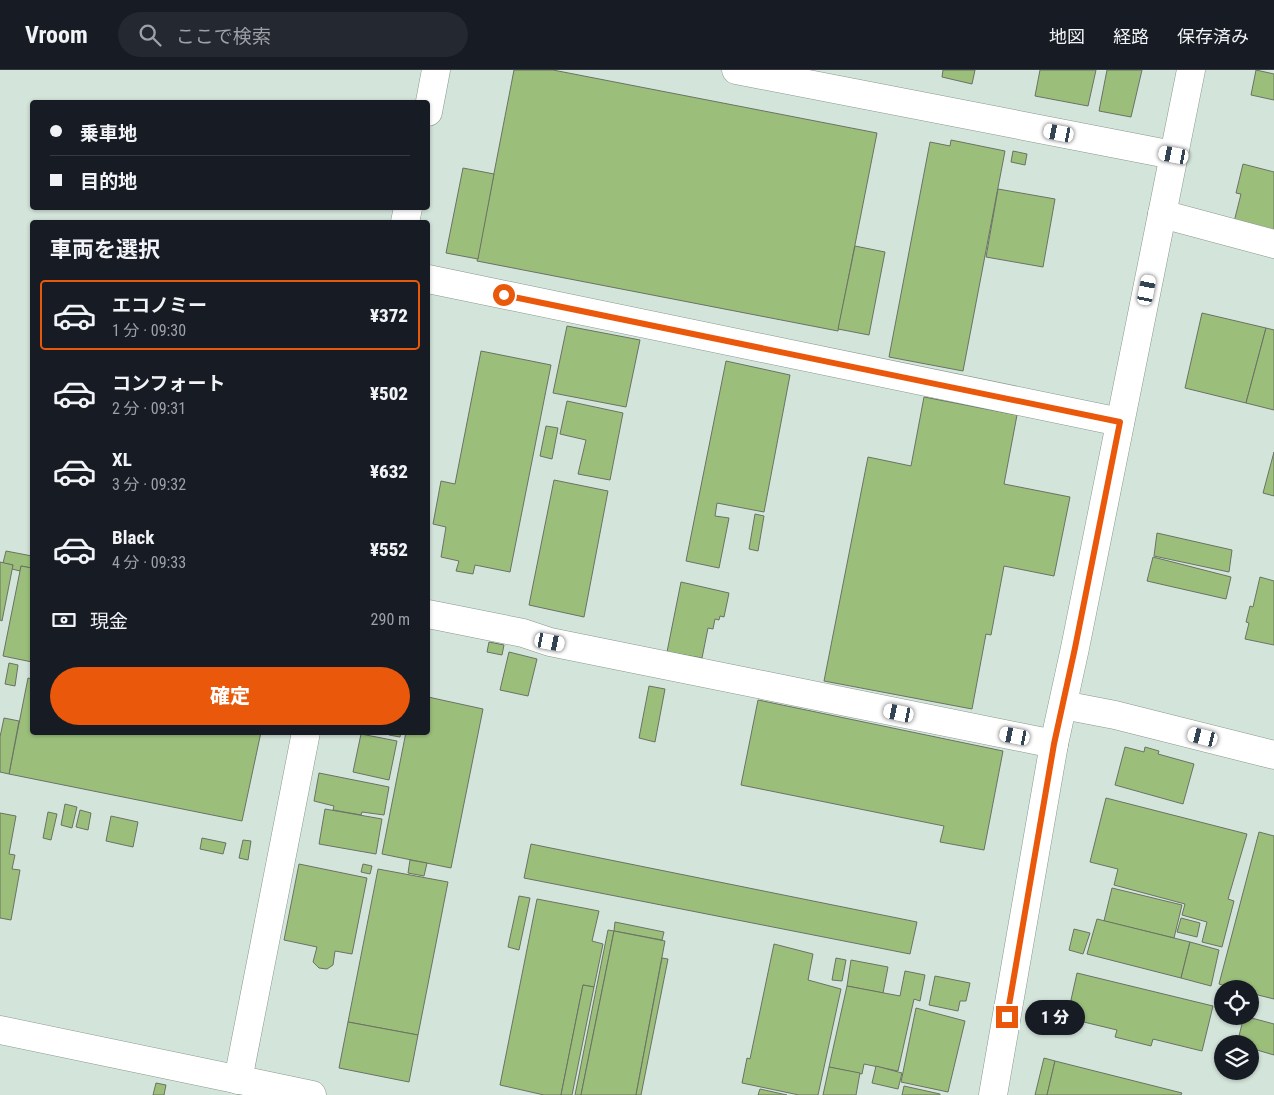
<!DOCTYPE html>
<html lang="ja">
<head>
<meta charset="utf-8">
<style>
  body { margin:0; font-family:"Roboto Condensed","Noto Sans JP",sans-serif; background:#242831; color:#f1f3f6; height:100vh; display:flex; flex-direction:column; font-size:19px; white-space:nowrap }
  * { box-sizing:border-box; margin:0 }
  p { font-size:16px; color:#9ea1a6 }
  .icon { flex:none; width:28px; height:28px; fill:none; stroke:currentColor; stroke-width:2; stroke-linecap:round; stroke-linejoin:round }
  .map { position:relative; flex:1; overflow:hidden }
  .panel { position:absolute; left:30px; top:150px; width:400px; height:515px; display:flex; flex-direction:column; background:#171b24; border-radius:5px; box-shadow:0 1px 4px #0004 }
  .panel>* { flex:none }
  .banner { position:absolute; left:30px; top:30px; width:400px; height:110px; border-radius:5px; box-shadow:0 1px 4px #0004; display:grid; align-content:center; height:110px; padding:0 20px; background:#171b24 }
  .fabs { position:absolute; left:1214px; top:910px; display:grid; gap:10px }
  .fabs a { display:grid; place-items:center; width:45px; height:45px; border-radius:50%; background:#171b24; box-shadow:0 1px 4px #0004; font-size:25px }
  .end { position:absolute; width:22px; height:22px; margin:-11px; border:6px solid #ea580c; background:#fff; box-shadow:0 0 0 2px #fff }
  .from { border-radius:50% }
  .bubble { position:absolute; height:35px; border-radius:18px; background:#171b24; box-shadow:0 1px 4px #0004; font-size:16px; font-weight:800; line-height:35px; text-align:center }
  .car { position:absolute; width:15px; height:30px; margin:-15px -8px; border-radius:6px; box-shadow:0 0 4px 1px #0007; background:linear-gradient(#fff 24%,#345 0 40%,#fff 0 76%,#345 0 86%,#fff 0) }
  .banner b { display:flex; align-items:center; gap:18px; height:48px; font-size:19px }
  .banner b+b { border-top:1px solid #363941 }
  .banner i { width:12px; height:12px; background:#f1f3f6 }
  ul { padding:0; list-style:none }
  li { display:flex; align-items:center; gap:15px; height:70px; margin:0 10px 8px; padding:0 10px; border:2px solid transparent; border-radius:5px }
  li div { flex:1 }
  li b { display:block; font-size:19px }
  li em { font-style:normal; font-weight:800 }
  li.current { border-color:#ea580c }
  li>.icon { width:45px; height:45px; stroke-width:1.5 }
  h2 { padding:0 20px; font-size:22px; line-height:60px }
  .pay { display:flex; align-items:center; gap:12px; height:55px; padding:0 20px; font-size:19px }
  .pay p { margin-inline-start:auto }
  .action { display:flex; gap:10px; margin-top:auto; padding:10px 20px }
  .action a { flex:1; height:58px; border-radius:30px; background:#ea580c; color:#fff; font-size:20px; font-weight:800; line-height:58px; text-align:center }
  header { display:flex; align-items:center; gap:30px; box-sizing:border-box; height:70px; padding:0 25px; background:#171b24; border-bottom:1px solid #363941 }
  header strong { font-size:24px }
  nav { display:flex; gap:28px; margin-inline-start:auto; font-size:18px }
  .search { width:350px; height:45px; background:#242831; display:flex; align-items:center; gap:12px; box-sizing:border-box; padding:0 18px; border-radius:28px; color:#9ea1a6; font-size:19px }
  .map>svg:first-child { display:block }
</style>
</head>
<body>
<header>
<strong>Vroom</strong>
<div class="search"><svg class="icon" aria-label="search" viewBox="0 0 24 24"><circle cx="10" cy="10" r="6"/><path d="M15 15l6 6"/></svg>ここで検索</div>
<nav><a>地図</a><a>経路</a><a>保存済み</a></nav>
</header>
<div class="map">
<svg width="1274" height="1025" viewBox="0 0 1274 1025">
  <rect width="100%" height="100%" fill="#d3e4da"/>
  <g fill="#9bbf7b" stroke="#6b7265">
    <polygon points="514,0 553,0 877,63 838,261 477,191"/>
    <polygon points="943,0 975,0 972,14 942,7"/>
    <polygon points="1040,0 1096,0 1088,36 1035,26"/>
    <polygon points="1107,0 1142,0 1131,47 1099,41"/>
    <polygon points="1256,0 1274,4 1274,30 1251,25"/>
    <polygon points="951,70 1005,81 963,301 889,287 930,72 950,76"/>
    <polygon points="1013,81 1027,84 1025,95 1011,92"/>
    <polygon points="1243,94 1274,102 1274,162 1234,152 1241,124 1236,123"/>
    <polygon points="463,98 494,104 478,189 446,183"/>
    <polygon points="998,119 1055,129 1043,197 986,187"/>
    <polygon points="855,176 885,182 869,265 838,259"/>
    <polygon points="1202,243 1266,258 1246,333 1185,318"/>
    <polygon points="567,256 640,270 626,337 553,323"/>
    <polygon points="1266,258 1274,260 1274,340 1246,333"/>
    <polygon points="481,281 551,295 510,502 475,495 473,504 456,501 459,491 441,487 446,457 433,454 441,411 455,414"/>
    <polygon points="726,291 790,305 764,442 717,433 715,446 729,448 719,498 686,491"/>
    <polygon points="924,327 1017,345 1004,414 1070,427 1054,506 1004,496 991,565 986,564 972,639 824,611 868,387 911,396"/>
    <polygon points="567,331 623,343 610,410 578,404 586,370 560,364"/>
    <polygon points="546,356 558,358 552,389 540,386"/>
    <polygon points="1274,382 1274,426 1263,423"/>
    <polygon points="554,410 608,421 584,547 529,535"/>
    <polygon points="755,444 764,446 758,481 749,479"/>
    <polygon points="1157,463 1232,480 1229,502 1154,486"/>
    <polygon points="6,481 32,486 31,498 21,496 20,501 12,499 13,495 3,493"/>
    <polygon points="1153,487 1231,507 1226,529 1147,511"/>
    <polygon points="0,492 13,495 2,551 0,550"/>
    <polygon points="21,496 32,498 32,592 3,586"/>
    <polygon points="1260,507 1274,511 1274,575 1245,569 1249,553 1246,552 1250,536 1253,537"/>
    <polygon points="681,512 729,523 724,547 720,546 719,550 715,549 713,559 708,558 702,588 667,582"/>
    <polygon points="489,572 504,575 502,585 487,582"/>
    <polygon points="509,582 537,589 528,626 500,620"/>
    <polygon points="9,593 18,595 15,616 5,614"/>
    <polygon points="28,608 32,609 32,662 261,662 242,751 9,704"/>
    <polygon points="649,616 665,619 655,672 639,668"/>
    <polygon points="428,627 483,639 451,798 382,784 406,662 428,662"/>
    <polygon points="758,630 1003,681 984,780 940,772 944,756 741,715"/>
    <polygon points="4,648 19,651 9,704 0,702 0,667"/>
    <polygon points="390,662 401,662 400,667 389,665"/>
    <polygon points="361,664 397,671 389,710 353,702"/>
    <polygon points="1125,677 1144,682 1145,677 1159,681 1158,684 1194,694 1183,734 1115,715"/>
    <polygon points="319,703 389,717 384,745 362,742 361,745 333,740 334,736 314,731"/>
    <polygon points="1106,728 1247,764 1228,829 1234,831 1222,877 1202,872 1207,852 1182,845 1185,834 1114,815 1118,799 1090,792"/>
    <polygon points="65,734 77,737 72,758 61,755"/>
    <polygon points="325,739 382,749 376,784 319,774"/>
    <polygon points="80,740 91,743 88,760 76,757"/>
    <polygon points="48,742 57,744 51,770 43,768"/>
    <polygon points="0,743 16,746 9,784 15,785 12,799 20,800 11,850 0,848"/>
    <polygon points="111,746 138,752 133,777 106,771"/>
    <polygon points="1259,762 1274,766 1274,929 1250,923 1250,919 1235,919 1219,914"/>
    <polygon points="202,768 226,773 223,784 200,779"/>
    <polygon points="243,770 251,771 248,790 239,788"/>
    <polygon points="531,774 917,852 910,884 524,808"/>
    <polygon points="410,790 427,793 424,806 408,803"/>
    <polygon points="299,794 367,808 352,884 335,881 333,895 327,899 319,898 313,892 317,877 284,870"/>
    <polygon points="363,794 372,796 370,804 361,802"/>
    <polygon points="378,799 448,812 418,965 348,952"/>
    <polygon points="1112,818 1182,835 1174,868 1104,851"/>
    <polygon points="519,826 530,828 519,880 508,877"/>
    <polygon points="537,829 599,841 592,871 603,874 594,917 583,915 561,1025 544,1025 500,1015"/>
    <polygon points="1181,848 1200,853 1197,867 1177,862"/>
    <polygon points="1097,849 1190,872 1181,908 1087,884"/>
    <polygon points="615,852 664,862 662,870 614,861"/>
    <polygon points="1074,859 1090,863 1083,884 1069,880"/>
    <polygon points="608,860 614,861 581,1025 575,1025"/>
    <polygon points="614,861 665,871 636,1025 581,1025"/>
    <polygon points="1190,872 1219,880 1211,916 1181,908"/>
    <polygon points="774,874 813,884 808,910 841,919 818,1025 799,1025 742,1013 747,988 750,989"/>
    <polygon points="662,888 668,889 641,1025 636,1025"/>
    <polygon points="836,888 846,890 842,911 832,910"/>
    <polygon points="851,890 888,897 883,923 847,916"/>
    <polygon points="905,901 925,905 920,931 914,929 898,1001 864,994 862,1004 829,997 847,916 900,926"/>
    <polygon points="1077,903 1213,936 1202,981 1153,969 1151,976 1115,967 1117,960 1067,948"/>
    <polygon points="935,906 970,913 966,931 960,931 958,941 929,935"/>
    <polygon points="583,915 594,917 572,1025 561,1025"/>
    <polygon points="916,938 965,951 948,1022 901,1012"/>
    <polygon points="1244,946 1274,954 1274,985 1250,978 1250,974 1237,974"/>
    <polygon points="348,952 418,965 409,1012 339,998"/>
    <polygon points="1044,988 1055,991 1047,1025 1035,1025"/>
    <polygon points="1055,991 1182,1023 1181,1025 1047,1025"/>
    <polygon points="876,996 902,1003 898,1019 872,1013"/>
    <polygon points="829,997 860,1003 856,1025 823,1025"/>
    <polygon points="156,1013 166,1015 164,1025 153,1025"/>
    <polygon points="904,1016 940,1024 940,1025 902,1025"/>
    <polygon points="760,1019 787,1025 758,1025"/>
  </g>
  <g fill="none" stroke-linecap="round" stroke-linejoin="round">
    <defs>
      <g id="minor">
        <polyline points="736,0 1173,85"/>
        <polyline points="428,42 436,0"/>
        <polyline points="1162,144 1274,174"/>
        <polyline points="405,152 408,138"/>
        <polyline points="428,209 1120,352"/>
        <polyline points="428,544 523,563 550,572 1054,674"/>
        <polyline points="1063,635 1115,645 1274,685"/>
        <polyline points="0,960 312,1025"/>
        <polyline points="238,1010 306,662"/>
        <polyline points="993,1025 1054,674 1075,578 1191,0"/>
      </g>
    </defs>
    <use href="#minor" stroke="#88978e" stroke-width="29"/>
    <use href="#minor" stroke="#fff" stroke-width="28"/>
  </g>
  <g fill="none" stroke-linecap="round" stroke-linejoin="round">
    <polyline stroke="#ea580c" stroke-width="6" points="504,225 1120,352 1075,578 1054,674 1007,947"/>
  </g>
</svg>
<div class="fabs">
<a><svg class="icon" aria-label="locate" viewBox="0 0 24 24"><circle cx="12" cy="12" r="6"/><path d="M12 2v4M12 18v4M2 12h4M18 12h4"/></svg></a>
<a><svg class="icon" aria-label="layers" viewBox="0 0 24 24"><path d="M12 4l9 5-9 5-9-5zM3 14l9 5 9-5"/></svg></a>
</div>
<i class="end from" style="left:504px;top:225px"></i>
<i class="end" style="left:1007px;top:947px"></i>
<div class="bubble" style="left:1025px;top:930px;width:60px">1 分</div>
<i class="car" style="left:1059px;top:63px;rotate:281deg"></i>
<i class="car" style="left:1174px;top:85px;rotate:281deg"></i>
<i class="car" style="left:1147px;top:220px;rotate:11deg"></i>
<i class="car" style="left:550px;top:572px;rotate:101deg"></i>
<i class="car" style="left:899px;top:643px;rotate:282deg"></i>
<i class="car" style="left:1015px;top:666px;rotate:281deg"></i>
<i class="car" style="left:1203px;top:667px;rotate:284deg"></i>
<div class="banner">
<b><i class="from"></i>乗車地</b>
<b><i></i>目的地</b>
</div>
<section class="panel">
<h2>車両を選択</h2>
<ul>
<li class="current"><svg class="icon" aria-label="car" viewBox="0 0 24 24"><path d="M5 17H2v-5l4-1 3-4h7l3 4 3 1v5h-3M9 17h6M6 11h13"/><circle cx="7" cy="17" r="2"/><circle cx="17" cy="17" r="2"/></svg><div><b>エコノミー</b><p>1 分 · 09:30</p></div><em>¥372</em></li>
<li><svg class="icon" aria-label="car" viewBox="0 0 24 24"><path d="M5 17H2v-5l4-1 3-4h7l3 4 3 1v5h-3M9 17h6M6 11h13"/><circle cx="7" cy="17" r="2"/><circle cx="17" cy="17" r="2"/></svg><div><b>コンフォート</b><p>2 分 · 09:31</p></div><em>¥502</em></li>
<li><svg class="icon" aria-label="car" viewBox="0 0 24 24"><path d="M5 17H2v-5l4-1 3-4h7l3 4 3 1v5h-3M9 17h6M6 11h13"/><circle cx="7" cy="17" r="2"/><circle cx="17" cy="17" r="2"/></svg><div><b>XL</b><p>3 分 · 09:32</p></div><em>¥632</em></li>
<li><svg class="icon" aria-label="car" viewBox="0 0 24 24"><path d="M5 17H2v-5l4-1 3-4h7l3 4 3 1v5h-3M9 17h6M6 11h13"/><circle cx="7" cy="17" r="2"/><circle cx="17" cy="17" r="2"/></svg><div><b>Black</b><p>4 分 · 09:33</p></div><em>¥552</em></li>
</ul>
<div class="pay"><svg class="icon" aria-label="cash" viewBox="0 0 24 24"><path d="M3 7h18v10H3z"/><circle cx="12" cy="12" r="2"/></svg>現金<p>290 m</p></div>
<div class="action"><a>確定</a></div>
</section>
</div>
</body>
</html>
